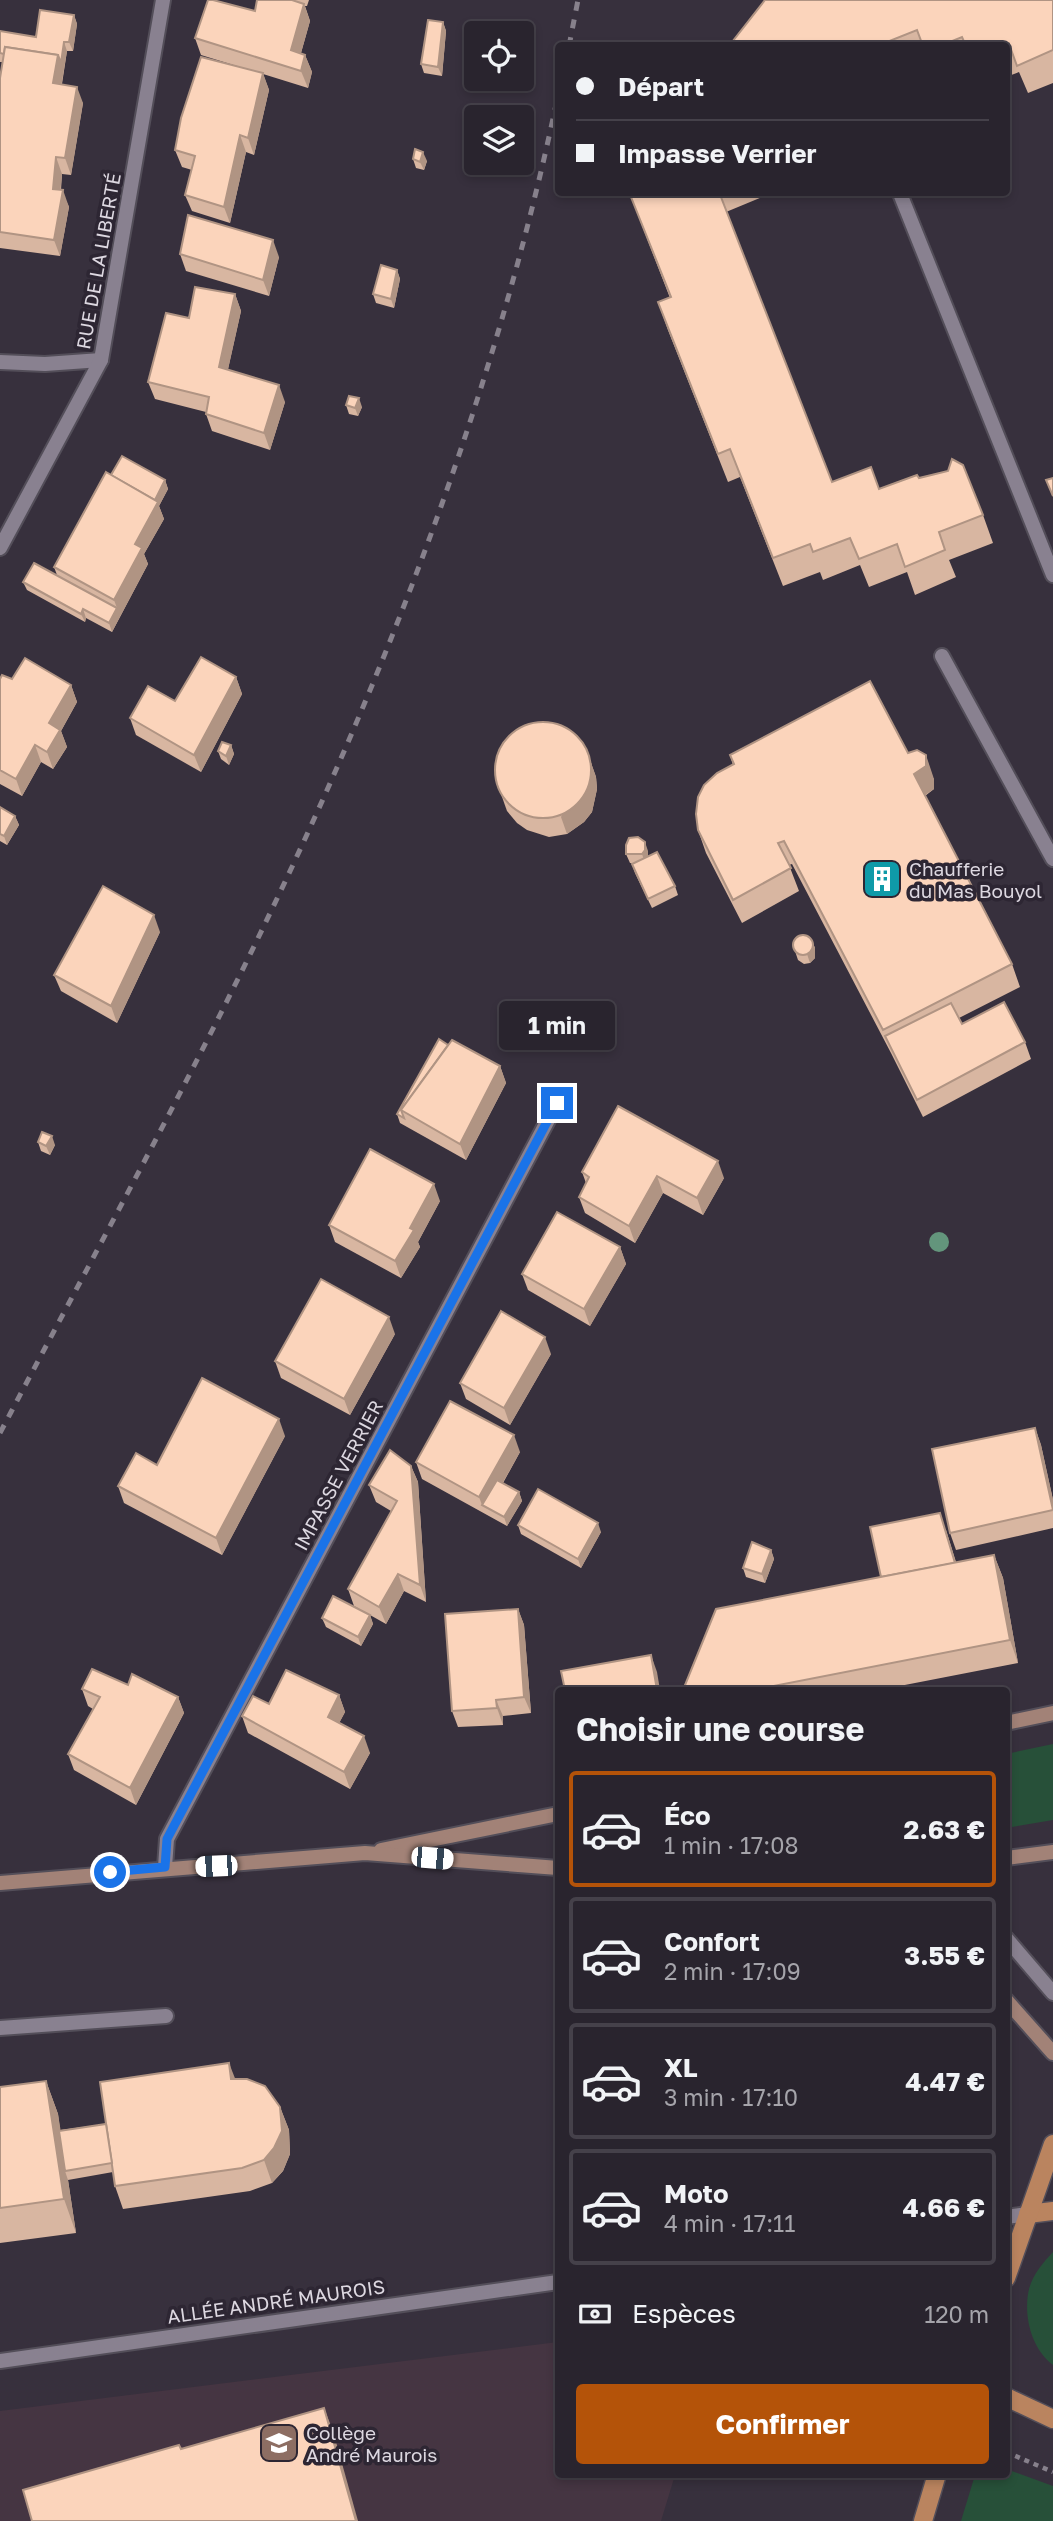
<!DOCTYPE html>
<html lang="fr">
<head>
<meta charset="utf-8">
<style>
  body { margin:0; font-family:"Golos Text",sans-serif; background:#312c36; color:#f1f3f6; height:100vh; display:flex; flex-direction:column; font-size:26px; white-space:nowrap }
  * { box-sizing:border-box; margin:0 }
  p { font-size:23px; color:#a5a4aa }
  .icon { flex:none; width:38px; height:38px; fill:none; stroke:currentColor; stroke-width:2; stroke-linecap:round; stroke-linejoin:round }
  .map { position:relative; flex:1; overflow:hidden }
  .sheet { position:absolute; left:555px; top:1687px; width:455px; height:791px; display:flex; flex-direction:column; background:#29242e; border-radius:7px; box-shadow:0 4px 10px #0003,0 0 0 2px #45414a }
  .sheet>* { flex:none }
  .hud { position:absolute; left:555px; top:42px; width:455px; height:154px; border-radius:7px; box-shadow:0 4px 10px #0003,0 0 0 2px #45414a; display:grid; align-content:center; height:154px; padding:0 21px; background:#29242e }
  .controls { position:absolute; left:464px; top:21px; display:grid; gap:14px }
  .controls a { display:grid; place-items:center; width:70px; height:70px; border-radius:7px; background:#29242e; box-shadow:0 4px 10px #0003,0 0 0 2px #45414a; font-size:35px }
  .end { position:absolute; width:32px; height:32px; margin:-16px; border:9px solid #1a73e8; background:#fff; box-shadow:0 0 0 4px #fff }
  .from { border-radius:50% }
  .bubble { position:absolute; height:49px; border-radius:7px; background:#29242e; box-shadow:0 4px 10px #0003,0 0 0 2px #45414a; font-size:23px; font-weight:700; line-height:49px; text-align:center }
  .car { position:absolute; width:21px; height:42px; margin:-21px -10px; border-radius:9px; box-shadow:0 0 5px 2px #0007; background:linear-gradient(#fff 24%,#345 0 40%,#fff 0 76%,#345 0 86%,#fff 0) }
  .hud b { display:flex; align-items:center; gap:24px; height:66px; font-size:26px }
  .hud b+b { border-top:2px solid #45414a }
  .hud i { width:18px; height:18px; background:#f1f3f6 }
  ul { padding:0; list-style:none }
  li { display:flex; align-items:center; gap:21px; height:116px; margin:0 14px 10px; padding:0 7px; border:4px solid #45414a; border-radius:7px }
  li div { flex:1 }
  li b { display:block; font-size:26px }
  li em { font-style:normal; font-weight:700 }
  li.selected { border-color:#b45309 }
  li>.icon { width:63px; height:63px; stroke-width:1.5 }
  h2 { padding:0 21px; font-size:32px; line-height:84px }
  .pay { display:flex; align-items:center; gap:18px; height:77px; padding:0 21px; font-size:26px }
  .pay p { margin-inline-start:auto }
  .action { display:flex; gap:14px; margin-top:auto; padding:14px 21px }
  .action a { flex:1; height:80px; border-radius:7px; background:#b45309; color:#fff; font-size:28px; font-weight:700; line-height:80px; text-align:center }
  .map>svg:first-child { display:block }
</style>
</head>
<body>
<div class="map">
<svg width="1053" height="2521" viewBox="0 0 1053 2521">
  <rect width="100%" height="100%" fill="#37303d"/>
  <polygon fill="#453542" points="558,2342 558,2474 675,2475 661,2521 0,2521 0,2411"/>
  <g fill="#275039">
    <polygon points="1053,1744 1053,1820 1006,1828 1006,1754"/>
    <path d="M 1053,2252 L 1053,2365 C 1031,2349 1023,2315 1029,2289 C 1033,2274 1043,2263 1053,2252 Z"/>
    <polygon points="1006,2469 1053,2486 1053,2521 961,2521 975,2475 1006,2474"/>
  </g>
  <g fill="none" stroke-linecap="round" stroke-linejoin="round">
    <defs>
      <g id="lane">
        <polyline points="901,196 1053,575"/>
        <polyline points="942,656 1053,859"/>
        <polyline points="1006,1938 1053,1993"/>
        <polyline points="0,2028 166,2016"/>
      </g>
      <g id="street">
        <polyline points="0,362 45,364 101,360"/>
        <polyline points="0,548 101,360 163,0"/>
        <polyline points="165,1867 167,1839 557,1103"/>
        <polyline points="1006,2217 1028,2214"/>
        <polyline points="0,2361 558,2282"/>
      </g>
      <g id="secondary">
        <polyline points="1006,1723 1053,1713"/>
        <polyline points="381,1850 558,1814"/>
        <polyline points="1006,1858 1053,1852"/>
        <polyline points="0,1883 365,1853 558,1868"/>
        <polyline points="1006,2000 1053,2053"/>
      </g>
      <g id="primary">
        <polyline points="1028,2214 1053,2211"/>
        <polyline points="1006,2278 1053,2144"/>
        <polyline points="1006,2397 1053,2419"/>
        <polyline points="923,2521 937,2474"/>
      </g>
    </defs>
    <use href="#lane" stroke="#534e59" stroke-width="18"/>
    <use href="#street" stroke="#534e59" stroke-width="18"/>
    <use href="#secondary" stroke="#534e59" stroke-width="18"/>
    <use href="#primary" stroke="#534e59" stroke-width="21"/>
    <polyline stroke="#87818c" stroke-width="4.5" stroke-dasharray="5 5" stroke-linecap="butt" points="1006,2452 1053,2472"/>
    <use href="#lane" stroke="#898190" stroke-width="14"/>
    <use href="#street" stroke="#898190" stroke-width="14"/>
    <use href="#secondary" stroke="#a28277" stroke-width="14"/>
    <use href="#primary" stroke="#ba845f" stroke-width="18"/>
    <g stroke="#87818c" stroke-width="5" stroke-dasharray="9 9" stroke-linecap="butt">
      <polyline points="569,46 578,0"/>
      <path d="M 0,1433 C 92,1258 188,1085 273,907 C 396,650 500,375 558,95"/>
    </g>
  </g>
  <circle fill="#63957c" cx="939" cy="1242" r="10"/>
  <g fill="#d8b6a1">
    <polygon points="257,0 309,0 307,6 305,6 310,21 301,53 305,55 312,72 308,88 263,74 269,90 254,155 246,152 230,223 192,211 185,195 192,170 182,167 175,150 240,67 201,55 195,38 255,11"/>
    <polygon points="1053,0 1053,83 1028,93 1019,72 1006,77 1006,46 729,46"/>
    <polygon points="74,15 77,24 73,51 67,51 62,84 83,103 71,175 62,174 61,190 69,207 60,256 0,248 0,78 3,62 0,62 0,31 36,37"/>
    <polygon points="443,22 446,31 442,76 424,73 421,64"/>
    <polygon points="413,159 427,161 424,170 416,168"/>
    <polygon points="629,192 774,192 726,212 832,482 879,489 919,478 983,515 993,543 949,560 956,577 915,595 907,572 869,587 860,565 823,580 820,572 783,586 740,477 728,482 668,330 658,302 670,298"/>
    <polygon points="180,254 279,257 269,296 186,271"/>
    <polygon points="397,270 400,279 394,308 376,303 373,294"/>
    <polygon points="235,294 241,311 228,369 285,402 270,450 212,431 206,414 206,412 155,399 148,382 189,318"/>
    <polygon points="346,405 362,407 358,416 349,414"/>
    <polygon points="111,475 165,480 168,489 159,506 164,519 144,554 148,564 112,632 86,618 85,622 27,590 23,582 57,575 54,567"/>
    <polygon points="236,677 242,694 201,772 136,735 130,718"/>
    <polygon points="0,679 71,685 77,702 61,731 67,747 53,769 41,762 22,796 0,784"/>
    <polygon points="231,745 234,754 229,765 221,759 218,751"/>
    <polygon points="908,753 934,779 934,789 925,796 1012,964 1020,987 959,1018 962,1024 1025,1042 1031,1059 923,1117 891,1053 792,864 789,865 799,891 742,923 706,853 698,830 733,765 730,755"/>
    <polygon points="590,760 596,777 597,789 592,812 584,822 567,834 549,837 527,830 517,823 507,811 501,794"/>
    <polygon points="0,807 15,816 19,825 7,845 0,841"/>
    <polygon points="648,851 648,856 675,886 678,895 652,908 635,873 632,864 635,863 630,863 626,854"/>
    <polygon points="160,932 117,1023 61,991 54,975"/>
    <polygon points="811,939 815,948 815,958 810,963 804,964 798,960 795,951"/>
    <polygon points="448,1045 500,1066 506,1083 466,1160 400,1123 397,1114"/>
    <polygon points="38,1142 55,1145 50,1155 41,1151"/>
    <polygon points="582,1172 724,1178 703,1215 663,1193 635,1243 585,1213 579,1197 586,1183"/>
    <polygon points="440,1201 418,1242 420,1247 401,1278 335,1242 329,1225"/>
    <polygon points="620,1247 626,1264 590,1326 528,1290 522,1274"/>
    <polygon points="395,1334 350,1415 281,1378 275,1361"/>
    <polygon points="551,1354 510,1425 466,1399 460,1383"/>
    <polygon points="1035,1428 1041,1445 1053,1500 1053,1528 956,1550 950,1533"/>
    <polygon points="285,1436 222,1555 124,1503 118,1486 157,1465"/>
    <polygon points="520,1452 503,1483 519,1492 522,1501 507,1526 422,1479 416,1462"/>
    <polygon points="411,1466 418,1482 426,1602 404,1591 386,1624 354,1606 348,1589 391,1511 376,1502 369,1485"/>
    <polygon points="518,1525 601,1532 581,1568 521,1534"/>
    <polygon points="946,1530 956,1562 994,1555 1003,1578 1018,1663 879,1690 683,1690 881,1577"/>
    <polygon points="771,1550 774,1559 765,1583 746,1577 743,1568"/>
    <polygon points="518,1609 524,1625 531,1713 503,1716 503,1725 458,1727 452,1711"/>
    <polygon points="370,1615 373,1624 361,1646 326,1627 322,1618"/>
    <polygon points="128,1685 178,1697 184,1713 136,1805 74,1770 68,1754 93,1709 88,1706 82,1689"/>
    <polygon points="339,1695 345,1712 339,1723 370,1753 350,1789 248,1733 242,1716 269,1704"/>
    <polygon points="235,2079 280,2107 289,2130 290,2154 283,2171 272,2183 250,2191 123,2209 115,2186 113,2172 68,2180 76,2233 0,2243 0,2087 46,2081 58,2114 60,2130 106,2124"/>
  </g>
  <g fill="#b09483">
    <polygon points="304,4 310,21 297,67 291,50"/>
    <polygon points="74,15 77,24 73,51 69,42"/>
    <polygon points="443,22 446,31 442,76 438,67"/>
    <polygon points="64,42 67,51 59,100 53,83 58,55"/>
    <polygon points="305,55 312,72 308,88 301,71"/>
    <polygon points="263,73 269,90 254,155 248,138"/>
    <polygon points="77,87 83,103 71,175 65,158"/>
    <polygon points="240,135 246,152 230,223 224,207"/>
    <polygon points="423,152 427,161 424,170 420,162"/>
    <polygon points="56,157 62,174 59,205 53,189"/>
    <polygon points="63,190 69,207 60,256 54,240"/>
    <polygon points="273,240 279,257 269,296 263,280"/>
    <polygon points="397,270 400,279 394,308 391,299"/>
    <polygon points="235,294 241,311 225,383 219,367"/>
    <polygon points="279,385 285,402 270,450 264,433"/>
    <polygon points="359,398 362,407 358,416 355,408"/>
    <polygon points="165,480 168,489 159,506 164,519 144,554 148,564 112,632 109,623 117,608 114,600 135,544 151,506"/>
    <polygon points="83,609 86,618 85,622 81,614"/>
    <polygon points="236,677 242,694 201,772 194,755"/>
    <polygon points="71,685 77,702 61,731 67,747 53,769 47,752 49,723"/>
    <polygon points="35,745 41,762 22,796 16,779"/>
    <polygon points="231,745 234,754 229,765 226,756"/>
    <polygon points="926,755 934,779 934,789 922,797 914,774"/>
    <polygon points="590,760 596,777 597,789 592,812 584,822 567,834 561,817"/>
    <polygon points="15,816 19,825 7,845 4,836"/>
    <polygon points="645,842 648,851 648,859 645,863 642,854"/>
    <polygon points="154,915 160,932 117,1023 111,1006"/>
    <polygon points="811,939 815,948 815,958 810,963 807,954"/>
    <polygon points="500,1066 506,1083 466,1160 460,1144"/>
    <polygon points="52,1136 55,1145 50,1155 46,1146"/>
    <polygon points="718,1161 724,1178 703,1215 697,1198"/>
    <polygon points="657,1176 663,1193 635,1243 629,1226"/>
    <polygon points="434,1184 440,1201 418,1242 420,1247 401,1278 395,1261 410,1228"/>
    <polygon points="620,1247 626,1264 590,1326 584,1309"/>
    <polygon points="389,1317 395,1334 350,1415 344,1399"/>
    <polygon points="545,1337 551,1354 510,1425 504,1408"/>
    <polygon points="279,1419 285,1436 222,1555 216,1538"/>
    <polygon points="1035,1428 1041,1445 1053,1500 1053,1511"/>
    <polygon points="514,1435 520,1452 488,1509 482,1505 479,1497"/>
    <polygon points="411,1466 418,1482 426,1602 420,1585"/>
    <polygon points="519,1492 522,1501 507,1526 504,1517"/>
    <polygon points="598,1523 601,1532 581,1568 578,1559"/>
    <polygon points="771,1550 774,1559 765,1583 762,1574"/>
    <polygon points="994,1555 1003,1578 1018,1663 1010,1640"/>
    <polygon points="398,1574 404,1591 386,1624 379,1607"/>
    <polygon points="518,1609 524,1625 531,1713 524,1697"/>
    <polygon points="370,1615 373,1624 361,1646 358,1637"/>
    <polygon points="651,1655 657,1672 660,1690 657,1690"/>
    <polygon points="339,1695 345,1712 334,1733 328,1717"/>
    <polygon points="178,1697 184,1713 136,1805 130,1788"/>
    <polygon points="496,1700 503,1716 503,1725 497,1708"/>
    <polygon points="364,1736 370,1753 350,1789 344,1772"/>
    <polygon points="229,2063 238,2086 231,2079"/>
    <polygon points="46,2081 58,2114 67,2170 65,2171 68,2180 76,2233 64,2199"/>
    <polygon points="280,2107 289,2130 290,2154 283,2171 272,2183 264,2160"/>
    <polygon points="324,2408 333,2431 358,2521 356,2521"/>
  </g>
  <g fill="#fbd4bb" stroke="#b09483" stroke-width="2">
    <polygon points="208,0 213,0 255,11 257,0 292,0 304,4 291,50 305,55 301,71 195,38"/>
    <polygon points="765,0 1053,0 1053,50 1017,66 1009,44 1005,46 966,46 962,37 940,46 923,46 917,30 877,46 729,46"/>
    <polygon points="40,10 74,15 69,42 64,42 61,63 58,55 5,47 4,54 0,53 0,31 36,37"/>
    <polygon points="428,20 443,22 438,67 421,64"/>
    <polygon points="5,47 58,55 53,83 77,87 65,158 56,157 53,189 63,190 54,240 0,232 0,78"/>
    <polygon points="201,57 263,73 248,138 240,135 224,207 185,195 195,156 175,150 181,118"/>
    <polygon points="415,149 423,152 420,162 413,159"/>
    <polygon points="629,192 719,192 832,482 871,467 879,489 917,475 919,478 948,471 952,459 963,465 983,515 939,532 945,550 905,567 897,544 859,559 850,538 813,552 810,544 773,558 730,449 718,454 658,302 671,297"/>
    <polygon points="188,215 273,240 263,280 180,254"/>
    <polygon points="381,265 397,270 391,299 373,294"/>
    <polygon points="195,287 235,294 219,367 279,385 264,433 206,414 209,397 148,382 166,313 189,318"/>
    <polygon points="349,396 359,398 355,408 346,405"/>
    <polygon points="122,456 165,480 155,500 111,475"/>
    <polygon points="106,472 158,502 135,544 142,548 114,600 54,567"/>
    <polygon points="1053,478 1053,496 1046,480"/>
    <polygon points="34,563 117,608 109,623 83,609 81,614 23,582"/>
    <polygon points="201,657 236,677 194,755 130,718 148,686 175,701"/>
    <polygon points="25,658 71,685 49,723 60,730 47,752 35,745 16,779 0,770 0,679 2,675 12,679"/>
    <polygon points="870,681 908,753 917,750 926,755 926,766 914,774 1012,964 883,1030 784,841 778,843 791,868 733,900 698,830 696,814 698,797 704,785 717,773 734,764 730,755"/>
    <circle cx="543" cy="770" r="48"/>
    <polygon points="222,742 231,745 226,756 218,751"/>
    <polygon points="0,807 15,816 4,836 0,834"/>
    <polygon points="638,837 645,842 645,850 642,854 626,854 626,845 629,838"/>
    <polygon points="657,852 675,886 648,899 632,864"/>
    <polygon points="103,886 154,915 111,1006 54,975"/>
    <circle cx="803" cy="945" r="10"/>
    <polygon points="1004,1002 1025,1042 917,1100 885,1036 951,1003 962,1024"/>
    <polygon points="439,1039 448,1045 401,1110 404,1118 397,1114"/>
    <polygon points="452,1040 500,1066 460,1144 401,1110"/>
    <polygon points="618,1106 718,1161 697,1198 657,1176 629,1226 579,1197 589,1177 582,1172"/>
    <polygon points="42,1132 52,1136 46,1146 38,1142"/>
    <polygon points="370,1149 434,1184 410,1228 414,1230 395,1261 329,1225"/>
    <polygon points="557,1212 620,1247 584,1309 522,1274"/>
    <polygon points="321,1279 389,1317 344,1399 275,1361"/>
    <polygon points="501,1311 545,1337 504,1408 460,1383"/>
    <polygon points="202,1378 279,1419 216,1538 118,1486 136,1453 157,1465"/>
    <polygon points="450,1401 514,1435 479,1497 416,1462"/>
    <polygon points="1035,1428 1053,1510 950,1533 932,1449"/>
    <polygon points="390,1450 411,1466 420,1585 398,1574 379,1607 348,1589 397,1501 369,1485"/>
    <polygon points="497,1480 519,1492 504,1517 482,1505"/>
    <polygon points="538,1489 598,1523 578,1559 518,1525"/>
    <polygon points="940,1513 955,1563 881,1577 870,1527"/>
    <polygon points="752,1542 771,1550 762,1574 743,1568"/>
    <polygon points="994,1555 1010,1640 753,1690 683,1690 716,1609"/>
    <polygon points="333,1596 370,1615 358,1637 322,1618"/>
    <polygon points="518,1609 524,1697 496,1700 497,1708 452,1711 445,1614"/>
    <polygon points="651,1655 657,1690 565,1690 561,1671"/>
    <polygon points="92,1669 128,1685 132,1674 178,1697 130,1788 68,1754 100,1697 82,1689"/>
    <polygon points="286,1670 339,1695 328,1717 364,1736 344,1772 242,1716 253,1696 269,1704"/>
    <polygon points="229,2063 231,2079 247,2079 265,2086 280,2107 282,2131 274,2148 264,2160 242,2168 115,2186 100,2082"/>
    <polygon points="46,2081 64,2199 0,2208 0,2087"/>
    <polygon points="106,2124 112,2163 65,2171 59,2131"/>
    <polygon points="324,2408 356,2521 32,2521 23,2490 179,2445 181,2449"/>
  </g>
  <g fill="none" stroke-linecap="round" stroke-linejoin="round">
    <polyline stroke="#1a73e8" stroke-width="9" points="110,1872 165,1867 167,1839 557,1103"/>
  </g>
  <defs>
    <symbol id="building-square" viewBox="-11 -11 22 22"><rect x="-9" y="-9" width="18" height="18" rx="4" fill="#0f9aa8" stroke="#2d2633"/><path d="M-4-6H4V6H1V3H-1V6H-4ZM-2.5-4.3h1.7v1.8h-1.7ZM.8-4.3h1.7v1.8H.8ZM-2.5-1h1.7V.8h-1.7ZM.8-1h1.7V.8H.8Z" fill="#fff"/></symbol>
    <symbol id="school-square" viewBox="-11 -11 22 22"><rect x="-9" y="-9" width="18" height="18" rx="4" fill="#8d6e63" stroke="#2d2633"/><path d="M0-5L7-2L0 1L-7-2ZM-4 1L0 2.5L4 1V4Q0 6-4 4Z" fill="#fff"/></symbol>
  </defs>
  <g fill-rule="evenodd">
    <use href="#building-square" x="860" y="857" width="44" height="44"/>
    <use href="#school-square" x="257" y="2421" width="44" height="44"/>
  </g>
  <g text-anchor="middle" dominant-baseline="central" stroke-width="7" stroke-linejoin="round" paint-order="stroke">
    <g font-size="19" fill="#ddd8e1" stroke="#2d2633">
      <text transform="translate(98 261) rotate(-80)">RUE DE LA LIBERTÉ</text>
      <text transform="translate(338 1475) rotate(-62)">IMPASSE VERRIER</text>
      <text transform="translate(276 2301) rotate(-8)">ALLÉE ANDRÉ MAUROIS</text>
    </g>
    <g font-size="19" fill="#ddd8e1" stroke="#2d2633" text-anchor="start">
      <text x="909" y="868">Chaufferie<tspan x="909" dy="22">du Mas Bouyol</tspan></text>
      <text x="306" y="2432">Collège<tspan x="306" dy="22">André Maurois</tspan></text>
    </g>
  </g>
</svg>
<div class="controls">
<a><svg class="icon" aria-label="locate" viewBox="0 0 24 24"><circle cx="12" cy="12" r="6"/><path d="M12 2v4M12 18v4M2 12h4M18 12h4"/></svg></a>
<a><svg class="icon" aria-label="layers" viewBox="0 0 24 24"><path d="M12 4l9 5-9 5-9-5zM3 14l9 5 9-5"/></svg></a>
</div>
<i class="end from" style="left:110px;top:1872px"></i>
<i class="end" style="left:557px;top:1103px"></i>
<div class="bubble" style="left:499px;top:1001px;width:116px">1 min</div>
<i class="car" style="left:432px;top:1858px;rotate:95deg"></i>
<i class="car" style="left:216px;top:1866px;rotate:268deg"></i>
<div class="hud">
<b><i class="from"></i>Départ</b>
<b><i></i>Impasse Verrier</b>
</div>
<section class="sheet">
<h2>Choisir une course</h2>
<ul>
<li class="selected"><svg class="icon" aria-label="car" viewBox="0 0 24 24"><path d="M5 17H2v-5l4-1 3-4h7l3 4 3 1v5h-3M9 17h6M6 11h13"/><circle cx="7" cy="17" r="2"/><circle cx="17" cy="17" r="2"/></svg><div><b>Éco</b><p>1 min · 17:08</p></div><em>2.63 €</em></li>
<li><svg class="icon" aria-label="car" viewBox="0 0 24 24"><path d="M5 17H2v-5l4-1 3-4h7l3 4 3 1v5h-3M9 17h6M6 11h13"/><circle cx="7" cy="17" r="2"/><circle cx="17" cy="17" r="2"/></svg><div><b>Confort</b><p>2 min · 17:09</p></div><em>3.55 €</em></li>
<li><svg class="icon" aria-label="car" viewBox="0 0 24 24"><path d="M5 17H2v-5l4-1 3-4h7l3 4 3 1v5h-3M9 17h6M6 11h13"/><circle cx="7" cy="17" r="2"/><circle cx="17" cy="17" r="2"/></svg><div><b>XL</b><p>3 min · 17:10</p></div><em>4.47 €</em></li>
<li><svg class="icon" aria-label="car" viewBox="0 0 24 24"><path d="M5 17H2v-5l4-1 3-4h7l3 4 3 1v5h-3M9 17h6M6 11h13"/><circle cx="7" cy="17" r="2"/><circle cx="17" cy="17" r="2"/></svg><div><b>Moto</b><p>4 min · 17:11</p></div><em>4.66 €</em></li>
</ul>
<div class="pay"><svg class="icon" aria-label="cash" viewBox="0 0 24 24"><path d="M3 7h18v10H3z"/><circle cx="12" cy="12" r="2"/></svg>Espèces<p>120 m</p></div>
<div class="action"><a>Confirmer</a></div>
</section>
</div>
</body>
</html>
